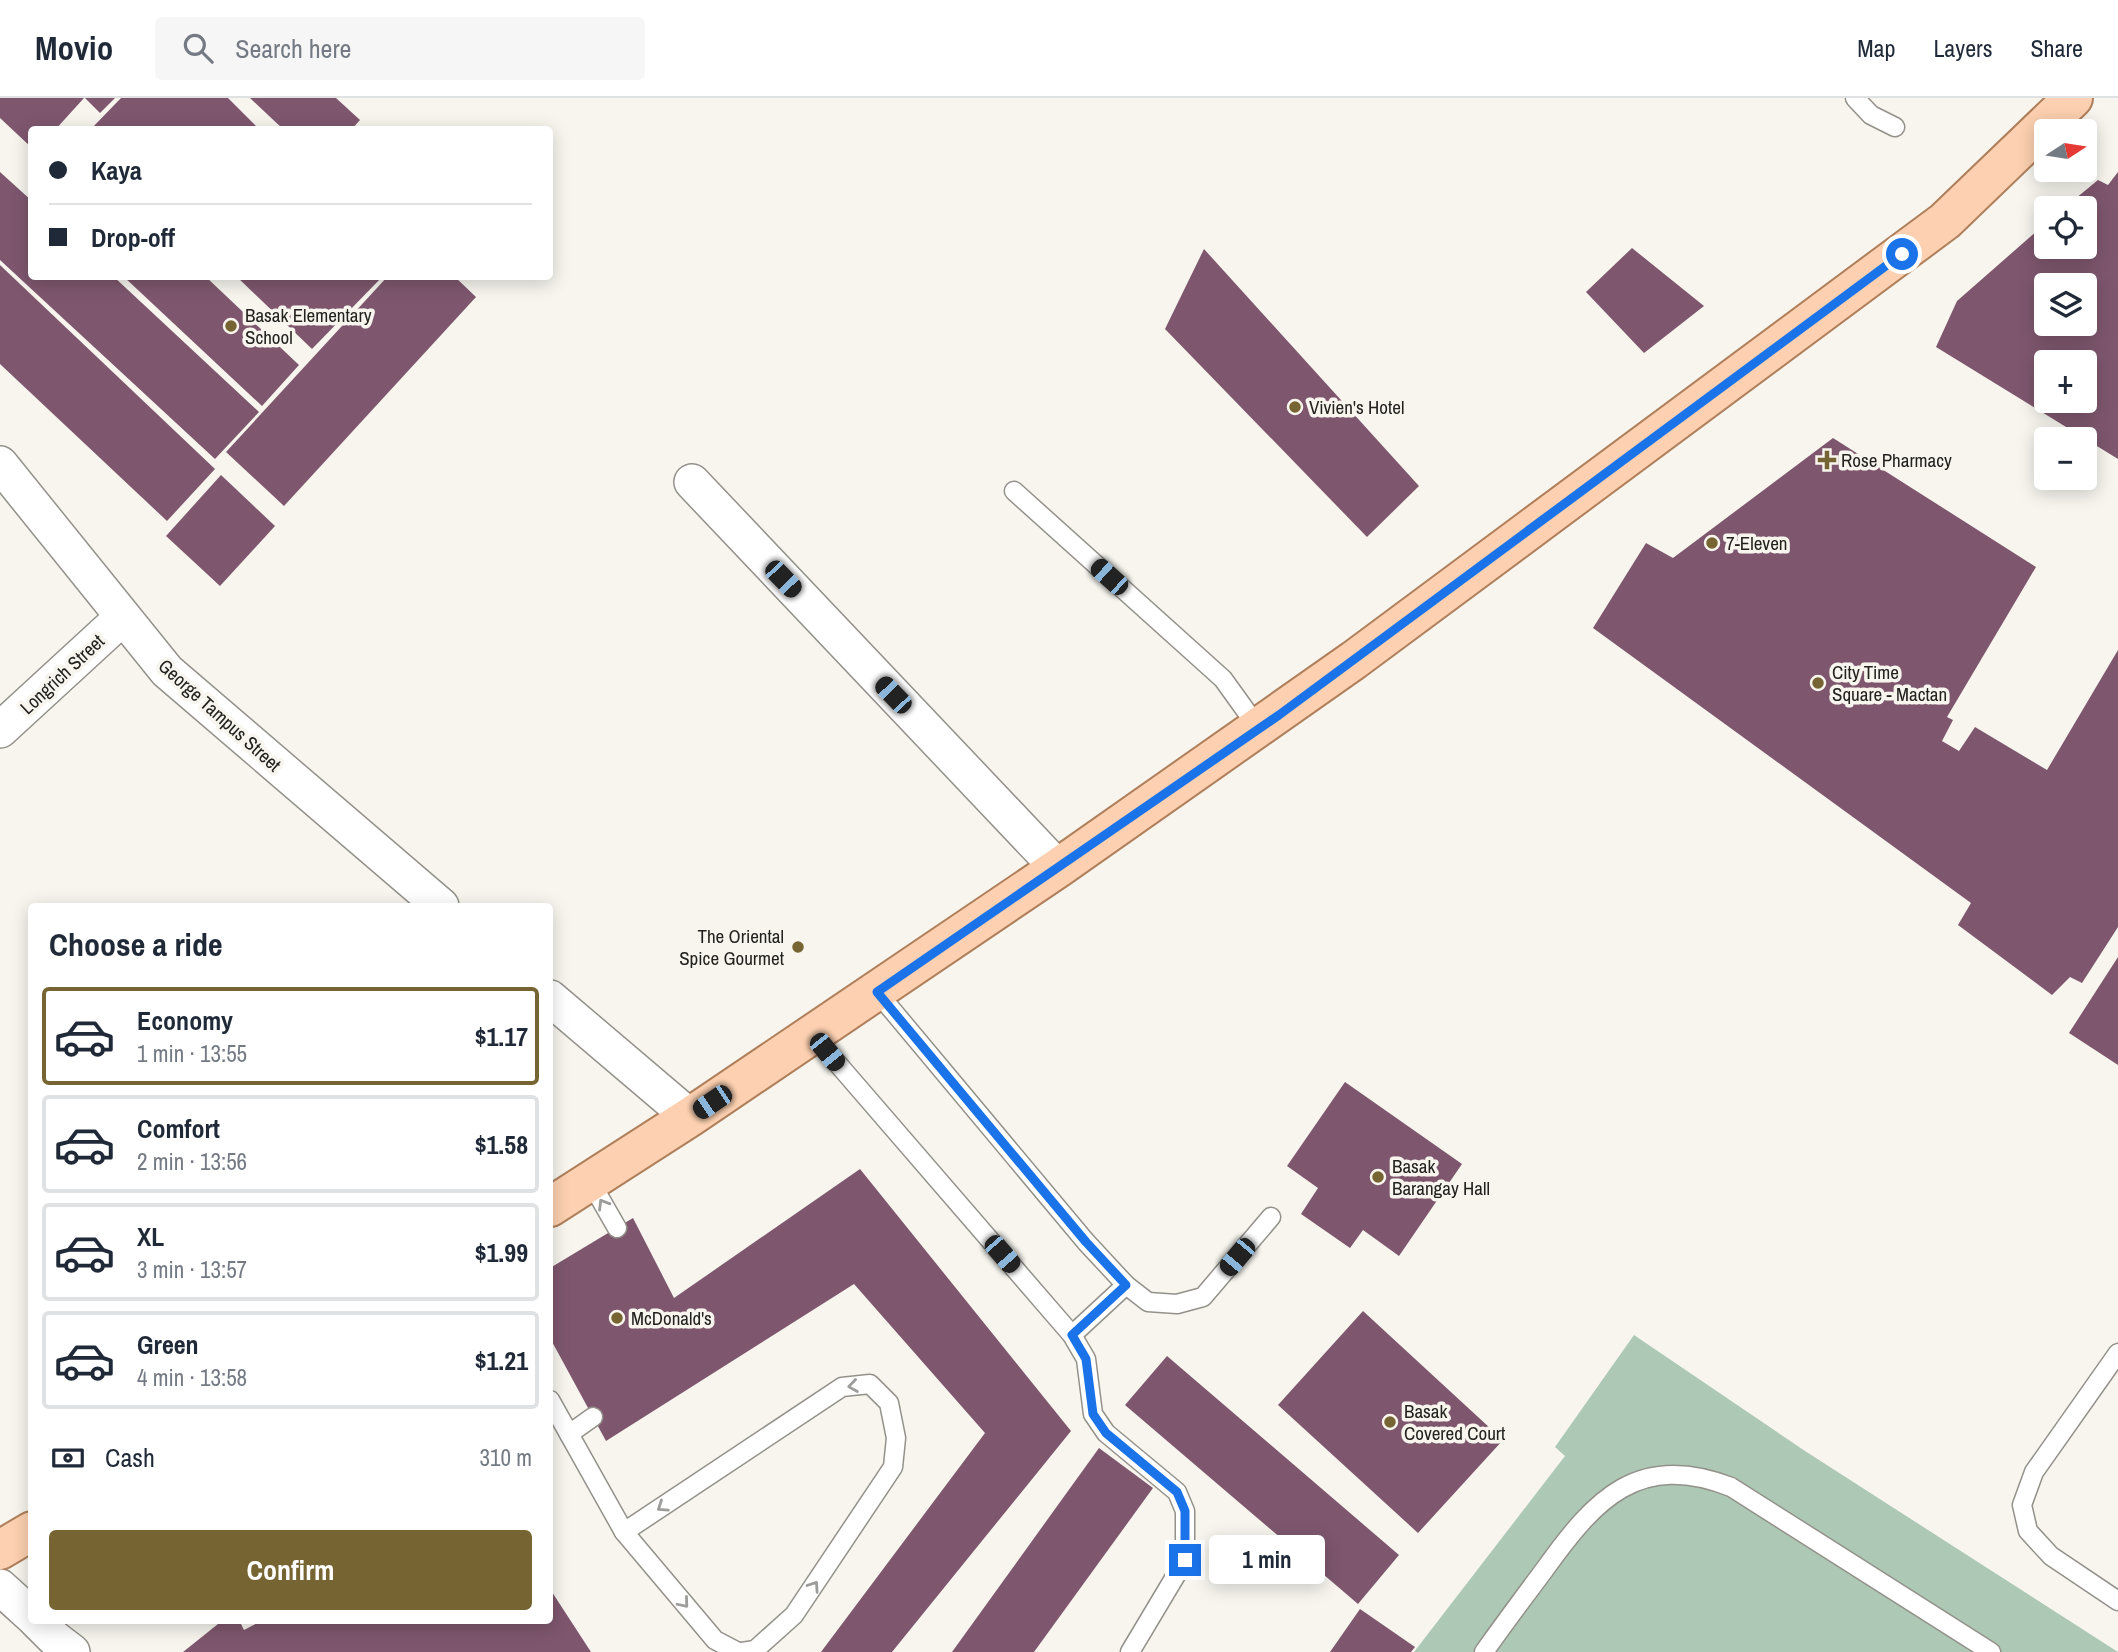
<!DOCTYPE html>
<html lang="en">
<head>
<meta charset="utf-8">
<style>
  body { margin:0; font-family:"Archivo Narrow",sans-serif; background:#f6f6f7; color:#1f2937; height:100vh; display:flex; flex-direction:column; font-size:26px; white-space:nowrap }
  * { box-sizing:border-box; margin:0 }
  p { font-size:23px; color:#747a83 }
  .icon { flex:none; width:38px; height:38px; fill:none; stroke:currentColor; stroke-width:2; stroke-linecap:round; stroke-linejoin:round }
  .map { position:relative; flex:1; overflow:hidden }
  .drawer { position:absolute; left:28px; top:805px; width:525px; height:721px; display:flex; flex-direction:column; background:#fff; border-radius:7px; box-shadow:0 4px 18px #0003 }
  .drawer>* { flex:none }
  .banner { position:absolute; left:28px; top:28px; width:525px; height:154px; border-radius:7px; box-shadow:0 4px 18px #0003; display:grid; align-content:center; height:154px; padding:0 21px; background:#fff }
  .needle { width:46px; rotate:78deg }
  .tools { position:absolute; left:2034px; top:21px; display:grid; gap:14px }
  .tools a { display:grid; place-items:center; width:63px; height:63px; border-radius:7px; background:#fff; box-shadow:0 4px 18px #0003; font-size:35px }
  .end { position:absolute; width:32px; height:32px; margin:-16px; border:9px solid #1a73e8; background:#fff; box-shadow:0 0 0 4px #fff }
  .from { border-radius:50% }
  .bubble { position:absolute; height:49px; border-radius:7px; background:#fff; box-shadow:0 4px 18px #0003; font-size:23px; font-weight:700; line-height:49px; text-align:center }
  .car { position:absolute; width:21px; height:42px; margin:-21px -10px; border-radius:9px; box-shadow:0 0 5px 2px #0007; background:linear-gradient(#222 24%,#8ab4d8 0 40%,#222 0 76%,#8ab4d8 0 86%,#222 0) }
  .banner b { display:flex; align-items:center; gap:24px; height:66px; font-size:26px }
  .banner b+b { border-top:2px solid #e0e1e3 }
  .banner i { width:18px; height:18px; background:#1f2937 }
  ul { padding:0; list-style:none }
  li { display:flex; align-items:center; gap:21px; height:98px; margin:0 14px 10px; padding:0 7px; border:4px solid #e0e1e3; border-radius:7px }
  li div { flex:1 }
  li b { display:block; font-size:26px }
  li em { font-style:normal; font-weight:700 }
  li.selected { border-color:#766533 }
  li>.icon { width:63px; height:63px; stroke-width:1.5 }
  h2 { padding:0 21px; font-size:32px; line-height:84px }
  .pay { display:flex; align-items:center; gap:18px; height:77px; padding:0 21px; font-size:26px }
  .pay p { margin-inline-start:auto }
  .primary-button { display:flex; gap:14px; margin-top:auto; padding:14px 21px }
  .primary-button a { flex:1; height:80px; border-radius:7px; background:#766533; color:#fff; font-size:28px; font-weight:700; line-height:80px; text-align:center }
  header { display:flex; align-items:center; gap:42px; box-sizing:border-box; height:98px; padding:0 35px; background:#fff; border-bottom:2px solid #e0e1e3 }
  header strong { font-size:33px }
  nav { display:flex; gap:38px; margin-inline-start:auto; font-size:24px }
  .search { width:490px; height:63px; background:#f6f6f7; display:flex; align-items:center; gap:18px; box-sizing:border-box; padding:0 24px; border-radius:7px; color:#747a83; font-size:26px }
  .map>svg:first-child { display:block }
</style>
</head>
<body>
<header>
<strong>Movio</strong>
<div class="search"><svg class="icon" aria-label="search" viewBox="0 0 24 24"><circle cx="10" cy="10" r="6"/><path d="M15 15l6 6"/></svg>Search here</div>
<nav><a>Map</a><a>Layers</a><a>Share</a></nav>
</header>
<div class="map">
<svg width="2118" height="1554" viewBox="0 0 2118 1554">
  <rect width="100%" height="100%" fill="#f7f5ee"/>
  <polygon fill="#adc9b6" points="1634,1237 1805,1353 2118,1554 1414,1554 1565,1358 1555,1349"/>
  <g fill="#7e576e" fill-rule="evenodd">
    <polygon points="0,0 84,0 55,32 32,32 32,50 0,20"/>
    <polygon points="85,0 115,0 100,15"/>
    <polygon points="121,0 228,0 260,32 90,32"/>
    <polygon points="250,0 336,0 360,22 351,32 284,32"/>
    <polygon points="0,74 32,103 32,178 113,178 259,314 215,361 0,162"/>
    <path d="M 2118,74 L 2118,361 L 1936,249 L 1957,203 L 2046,125 L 2046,149 L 2084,149 L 2084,110 L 2064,110 L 2098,82 L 2108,87 ZM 2046,187 L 2084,187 L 2084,226 L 2046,226 ZM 2046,264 L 2084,264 L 2084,303 L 2046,303 Z"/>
    <polygon points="1632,150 1704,208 1644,255 1586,194"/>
    <polygon points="1204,151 1419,388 1367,439 1165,231"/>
    <polygon points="0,167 215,371 167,423 0,266"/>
    <polygon points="123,178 205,178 299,267 262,308"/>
    <polygon points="236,178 383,178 312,251"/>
    <polygon points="388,178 454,178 476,199 284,408 226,354"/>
    <polygon points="1833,340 2036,469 1947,619 1953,622 1942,643 1959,653 1975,629 2047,672 2118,552 2118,829 2082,885 2070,879 2052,897 1958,827 1971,805 1593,530 1646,445 1673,460"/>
    <polygon points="221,377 275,428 220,488 166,438"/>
    <polygon points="2118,859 2118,967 2069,935"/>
    <polygon points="1345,984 1462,1066 1399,1158 1363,1132 1350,1150 1301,1116 1318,1090 1287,1068"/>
    <polygon points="860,1071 1071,1333 892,1554 821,1554 985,1335 854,1186 606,1343 550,1240 550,1170 633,1120 674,1200"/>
    <polygon points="1363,1213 1503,1342 1418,1435 1278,1307"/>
    <polygon points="1167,1258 1399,1457 1358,1506 1125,1307"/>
    <polygon points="1099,1350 1153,1390 1034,1554 952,1554"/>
    <polygon points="550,1491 591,1554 183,1554 223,1522 239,1522 244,1532 263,1522 550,1522"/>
    <polygon points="1360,1511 1415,1549 1411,1554 1330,1554"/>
  </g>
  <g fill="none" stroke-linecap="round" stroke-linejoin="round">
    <defs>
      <g id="lane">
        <polyline points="1855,0 1871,17 1895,29"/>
        <polyline points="1014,393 1223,581 1259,631"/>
        <polyline points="877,894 1086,1144 1126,1187 1148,1204 1177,1206 1203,1199 1271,1119"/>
        <polyline points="812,936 1072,1237 1086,1261 1093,1316 1106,1335 1177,1394 1185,1413 1185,1462 1130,1554"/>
        <polyline points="590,1083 617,1130"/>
        <polyline points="1072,1237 1126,1187"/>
        <polyline points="2118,1255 2034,1374 2022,1407 2028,1433 2051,1458 2118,1503"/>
        <polyline points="550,1302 624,1434 715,1542 738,1554"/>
        <polyline points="569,1336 593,1319"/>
        <polyline points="624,1434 842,1289 870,1286 889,1305 896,1340 893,1369 794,1517 755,1552 742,1554"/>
        <path d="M 1484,1554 C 1504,1526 1524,1499 1545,1471 C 1595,1401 1639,1353 1731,1389 L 1991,1554"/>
      </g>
      <g id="street">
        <polyline points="0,366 167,573 441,808"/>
        <polyline points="692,384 1058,770"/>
        <polyline points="0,632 123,519"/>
        <polyline points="550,900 690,1019"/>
        <polyline points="0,1489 32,1518"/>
        <polyline points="36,1522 55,1541 72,1554"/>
      </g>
      <g id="primary">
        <polyline points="550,1109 690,1019 1058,770 1354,562 1945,123 2073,0"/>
        <polyline points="0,1452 32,1433"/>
      </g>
    </defs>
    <use href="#lane" stroke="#93918a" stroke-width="21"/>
    <use href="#street" stroke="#93918a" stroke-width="38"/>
    <use href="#primary" stroke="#af7f5b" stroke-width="42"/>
    <use href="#lane" stroke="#fff" stroke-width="18"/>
    <use href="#street" stroke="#fff" stroke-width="35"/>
    <use href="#primary" stroke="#fcd0b0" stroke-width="38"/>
  </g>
  <defs><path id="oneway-chevron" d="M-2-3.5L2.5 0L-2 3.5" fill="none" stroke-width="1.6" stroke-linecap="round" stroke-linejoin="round" transform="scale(1.75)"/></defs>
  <g stroke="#9c9c9a">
    <use href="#oneway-chevron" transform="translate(603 1106) rotate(-121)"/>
    <use href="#oneway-chevron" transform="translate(853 1288) rotate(172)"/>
    <use href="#oneway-chevron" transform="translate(662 1409) rotate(146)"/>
    <use href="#oneway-chevron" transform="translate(814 1488) rotate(-56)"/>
    <use href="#oneway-chevron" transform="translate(684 1505) rotate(50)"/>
  </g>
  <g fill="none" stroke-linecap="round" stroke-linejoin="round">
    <polyline stroke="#1a73e8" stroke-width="9" points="1185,1462 1185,1413 1177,1394 1106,1335 1093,1316 1086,1261 1072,1237 1126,1187 1086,1144 877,894 1279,617 1902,156"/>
  </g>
  <g fill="#766533" stroke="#f7f5ee" stroke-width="2.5">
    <circle cx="231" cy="228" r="7"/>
    <circle cx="1295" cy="309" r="7"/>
    <path d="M1823.5 351.5h7v7h7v7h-7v7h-7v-7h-7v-7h7z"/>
    <circle cx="1712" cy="445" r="7"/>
    <circle cx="1818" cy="585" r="7"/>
    <circle cx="798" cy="849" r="7"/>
    <circle cx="1378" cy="1079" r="7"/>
    <circle cx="617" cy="1220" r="7"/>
    <circle cx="1390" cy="1324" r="7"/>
  </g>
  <g text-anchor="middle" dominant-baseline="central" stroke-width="7" stroke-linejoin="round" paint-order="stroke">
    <g font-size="19" fill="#23221f" stroke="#f7f5ee" text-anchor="start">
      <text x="245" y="217">Basak Elementary<tspan x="245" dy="22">School</tspan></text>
      <text x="1309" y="309">Vivien's Hotel</text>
      <text x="1841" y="362">Rose Pharmacy</text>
      <text x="1726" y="445">7-Eleven</text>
      <text x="1832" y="574">City Time<tspan x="1832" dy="22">Square - Mactan</tspan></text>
      <text x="784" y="838" text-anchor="end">The Oriental<tspan x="784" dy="22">Spice Gourmet</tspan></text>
      <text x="1392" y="1068">Basak<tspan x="1392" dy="22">Barangay Hall</tspan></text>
      <text x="631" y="1220">McDonald's</text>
      <text x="1404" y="1313">Basak<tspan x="1404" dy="22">Covered Court</tspan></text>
    </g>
    <g font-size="19" fill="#23221f" stroke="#f7f5ee">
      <text transform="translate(62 576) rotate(-43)">Longrich Street</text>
      <text transform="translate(220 617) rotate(42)">George Tampus Street</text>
    </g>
  </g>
</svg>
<div class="tools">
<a><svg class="needle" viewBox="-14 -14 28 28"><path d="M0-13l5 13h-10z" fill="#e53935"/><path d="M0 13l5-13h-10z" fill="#747a83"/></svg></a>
<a><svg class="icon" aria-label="locate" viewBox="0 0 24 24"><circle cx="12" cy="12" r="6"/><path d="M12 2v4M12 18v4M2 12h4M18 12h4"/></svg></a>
<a><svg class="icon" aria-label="layers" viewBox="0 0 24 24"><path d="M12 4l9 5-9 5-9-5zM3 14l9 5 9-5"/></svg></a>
<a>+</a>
<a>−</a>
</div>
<i class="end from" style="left:1902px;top:156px"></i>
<i class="end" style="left:1185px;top:1462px"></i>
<div class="bubble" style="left:1209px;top:1437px;width:116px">1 min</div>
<i class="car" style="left:1109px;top:479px;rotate:312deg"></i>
<i class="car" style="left:783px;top:481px;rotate:136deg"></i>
<i class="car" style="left:893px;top:597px;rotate:316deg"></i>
<i class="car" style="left:827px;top:954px;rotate:141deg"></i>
<i class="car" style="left:712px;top:1004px;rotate:236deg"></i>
<i class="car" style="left:1002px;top:1156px;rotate:139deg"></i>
<i class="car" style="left:1237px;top:1159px;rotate:220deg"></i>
<div class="banner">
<b><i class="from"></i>Kaya</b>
<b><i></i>Drop-off</b>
</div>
<section class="drawer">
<h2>Choose a ride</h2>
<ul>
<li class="selected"><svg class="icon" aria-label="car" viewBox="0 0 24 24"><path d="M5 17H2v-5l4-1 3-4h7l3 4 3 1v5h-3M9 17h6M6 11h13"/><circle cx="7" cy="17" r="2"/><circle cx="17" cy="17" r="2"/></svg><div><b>Economy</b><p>1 min · 13:55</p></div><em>$1.17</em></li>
<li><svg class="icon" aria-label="car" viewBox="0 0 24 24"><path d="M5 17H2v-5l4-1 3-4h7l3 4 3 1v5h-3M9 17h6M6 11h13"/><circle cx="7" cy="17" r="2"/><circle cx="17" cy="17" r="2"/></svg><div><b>Comfort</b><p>2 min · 13:56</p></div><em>$1.58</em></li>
<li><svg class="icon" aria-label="car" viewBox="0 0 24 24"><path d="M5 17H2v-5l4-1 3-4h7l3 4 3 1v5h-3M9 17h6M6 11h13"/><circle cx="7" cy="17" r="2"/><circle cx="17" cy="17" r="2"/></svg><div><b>XL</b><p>3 min · 13:57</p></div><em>$1.99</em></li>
<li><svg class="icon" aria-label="car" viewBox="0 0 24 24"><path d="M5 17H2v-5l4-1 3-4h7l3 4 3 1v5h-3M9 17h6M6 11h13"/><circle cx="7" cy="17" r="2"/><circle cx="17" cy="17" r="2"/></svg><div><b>Green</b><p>4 min · 13:58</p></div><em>$1.21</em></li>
</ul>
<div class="pay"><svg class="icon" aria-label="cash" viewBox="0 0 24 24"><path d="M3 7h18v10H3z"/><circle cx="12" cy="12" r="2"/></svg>Cash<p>310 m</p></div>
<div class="primary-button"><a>Confirm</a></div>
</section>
</div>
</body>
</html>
